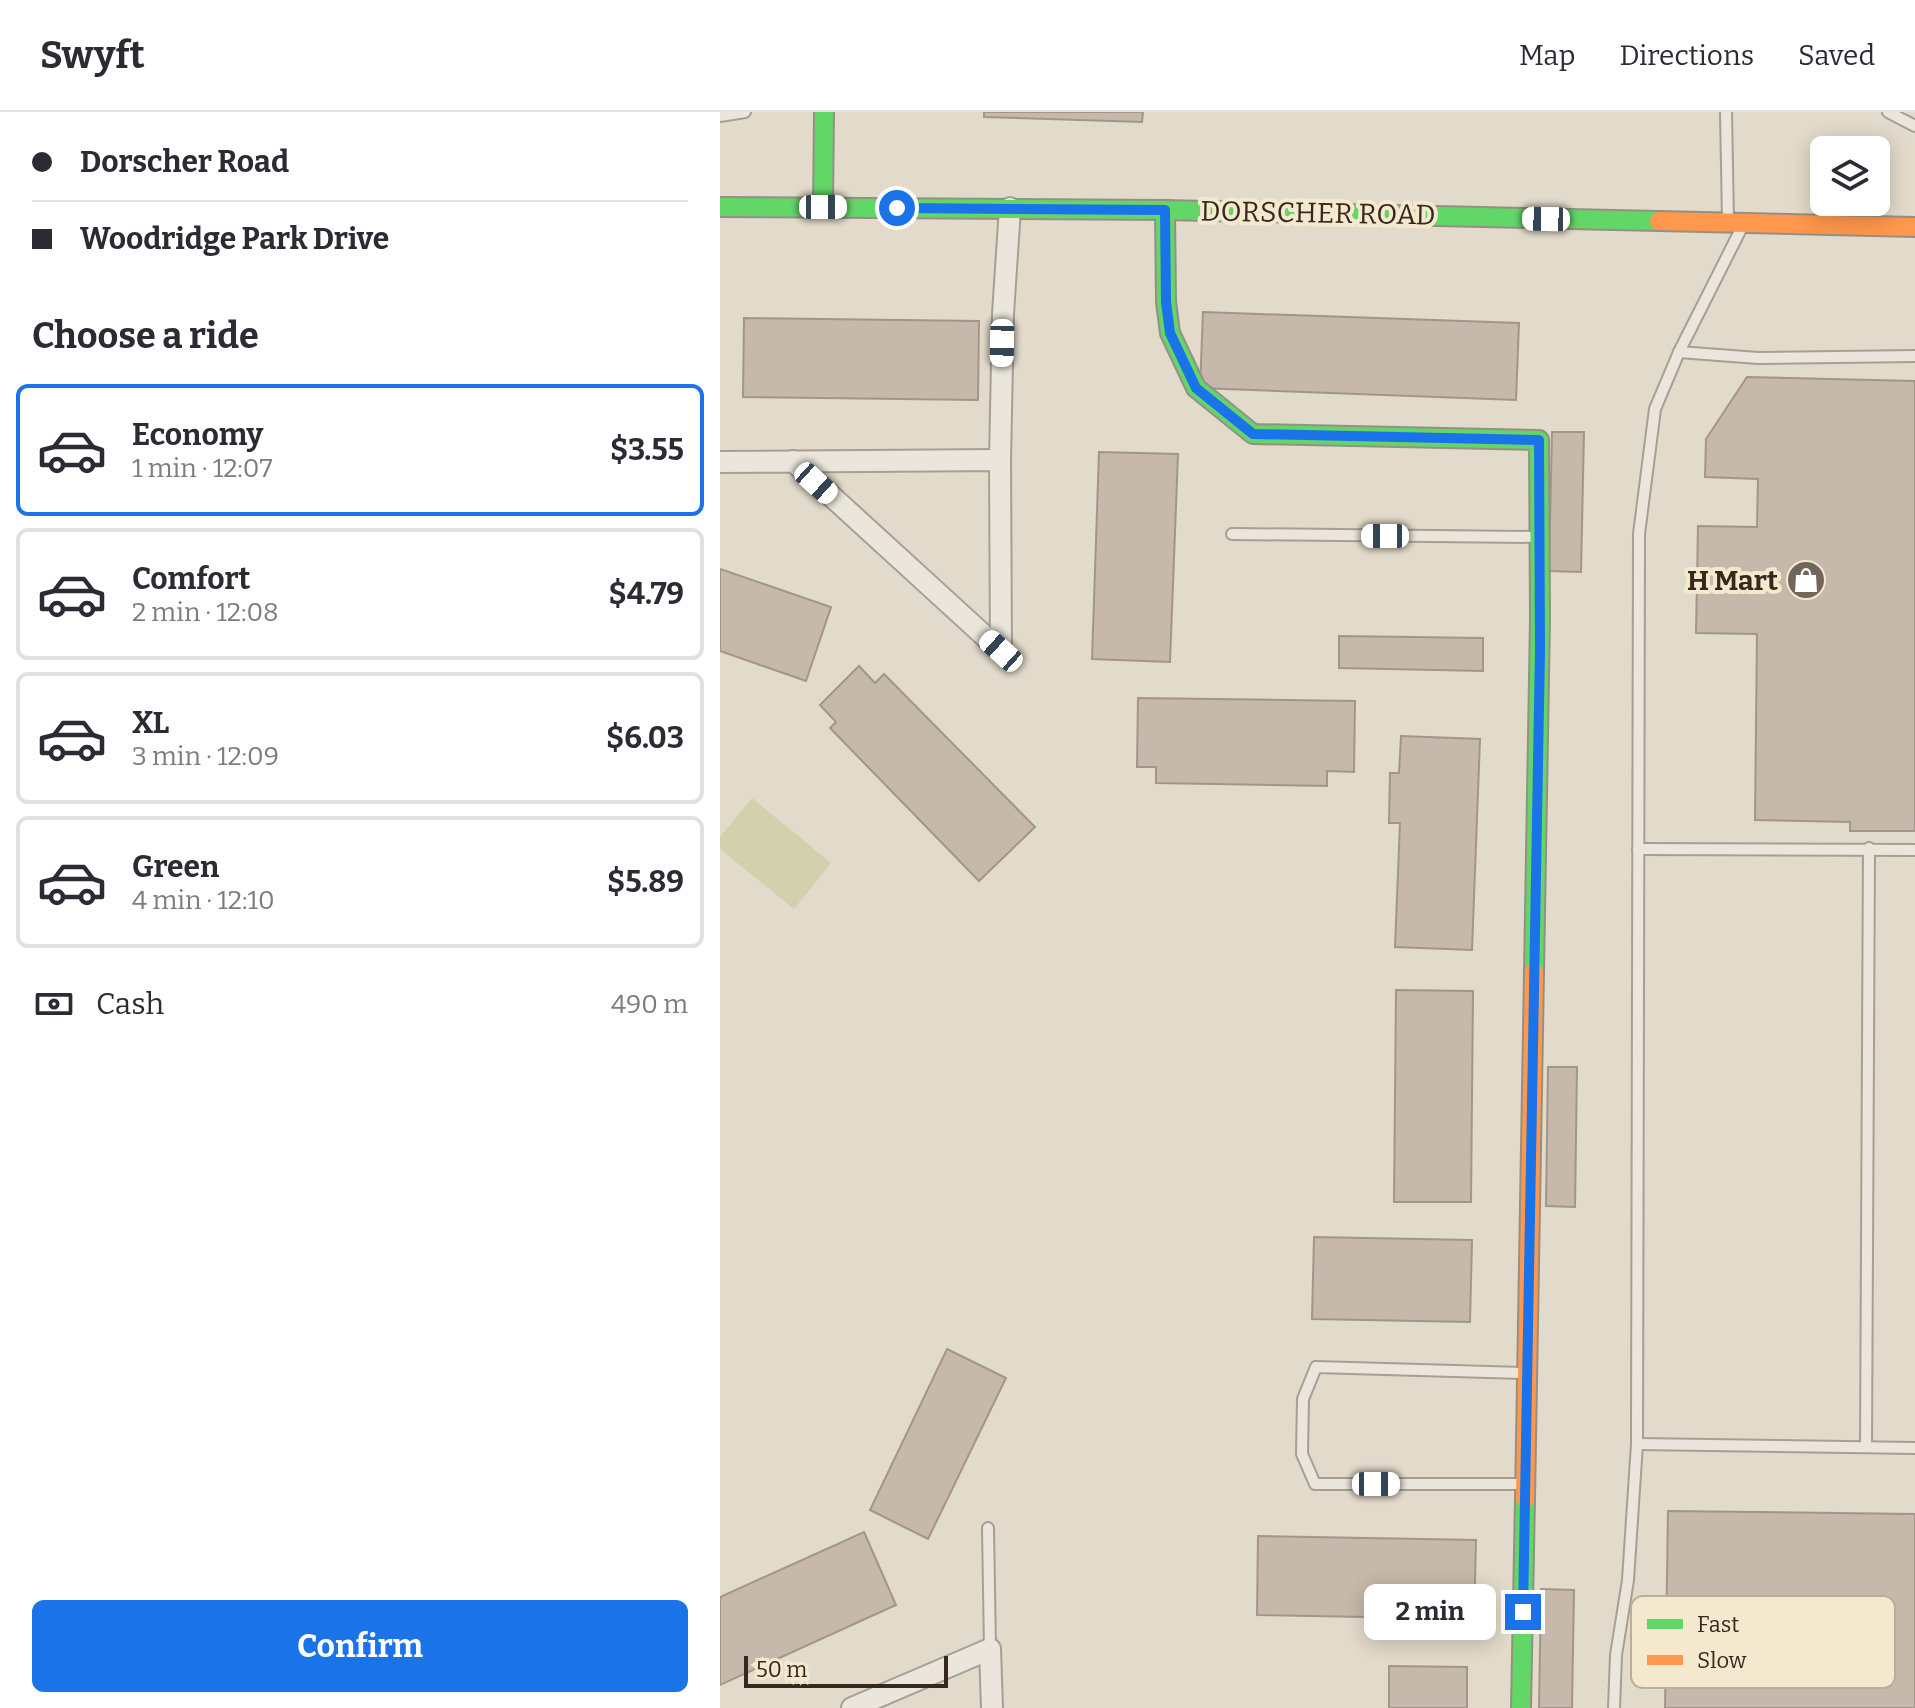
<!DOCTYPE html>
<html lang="en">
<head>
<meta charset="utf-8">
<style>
  body { margin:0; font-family:Bitter,serif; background:#f2f2f3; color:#2b2b33; height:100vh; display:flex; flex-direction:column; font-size:30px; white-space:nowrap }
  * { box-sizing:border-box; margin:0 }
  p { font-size:26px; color:#7c7c81 }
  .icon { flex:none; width:44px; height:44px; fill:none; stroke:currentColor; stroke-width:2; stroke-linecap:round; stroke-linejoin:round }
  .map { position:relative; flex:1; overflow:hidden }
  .details { display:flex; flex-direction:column; background:#fff; width:720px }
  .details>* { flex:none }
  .banner { display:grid; align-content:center; height:176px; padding:0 32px; background:#fff }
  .buttons { position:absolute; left:1090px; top:24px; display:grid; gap:16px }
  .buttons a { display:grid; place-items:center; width:80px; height:80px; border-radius:12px; background:#fff; box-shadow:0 4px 20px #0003; font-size:40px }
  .scale { position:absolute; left:24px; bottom:20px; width:204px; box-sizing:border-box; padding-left:8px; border:4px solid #35281d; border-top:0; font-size:22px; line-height:28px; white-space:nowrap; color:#35281d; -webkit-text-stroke:6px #f4e8cf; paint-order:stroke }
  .end { position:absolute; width:36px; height:36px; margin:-18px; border:10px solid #1a73e8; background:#fff; box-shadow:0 0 0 4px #fff }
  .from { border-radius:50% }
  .bubble { position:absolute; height:56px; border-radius:12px; background:#fff; box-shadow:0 4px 20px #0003; font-size:26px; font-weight:700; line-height:56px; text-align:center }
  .car { position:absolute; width:24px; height:48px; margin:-24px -12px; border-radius:10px; box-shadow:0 0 6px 2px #0007; background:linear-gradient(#fff 24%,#345 0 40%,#fff 0 76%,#345 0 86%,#fff 0) }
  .banner b { display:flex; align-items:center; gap:28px; height:76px; font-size:30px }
  .banner b+b { border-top:2px solid #e1e1e2 }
  .banner i { width:20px; height:20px; background:#2b2b33 }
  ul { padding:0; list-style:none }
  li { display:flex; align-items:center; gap:24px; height:132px; margin:0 16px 12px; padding:0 16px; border:4px solid #e1e1e2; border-radius:12px }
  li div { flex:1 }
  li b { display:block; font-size:30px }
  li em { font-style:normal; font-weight:700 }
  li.selected { border-color:#1a73e8 }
  li>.icon { width:72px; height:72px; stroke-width:1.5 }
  h2 { padding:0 32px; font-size:36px; line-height:96px }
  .pay { display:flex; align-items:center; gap:20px; height:88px; padding:0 32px; font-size:30px }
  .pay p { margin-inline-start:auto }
  .button { display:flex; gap:16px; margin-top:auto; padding:16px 32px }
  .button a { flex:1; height:92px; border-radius:12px; background:#1a73e8; color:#fff; font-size:32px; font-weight:700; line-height:92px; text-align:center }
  header { display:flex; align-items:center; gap:48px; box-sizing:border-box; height:112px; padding:0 40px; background:#fff; border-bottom:2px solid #e1e1e2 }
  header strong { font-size:38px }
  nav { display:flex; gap:44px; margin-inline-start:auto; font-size:28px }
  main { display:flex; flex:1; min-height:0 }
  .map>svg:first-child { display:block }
</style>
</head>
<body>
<header>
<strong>Swyft</strong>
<nav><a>Map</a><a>Directions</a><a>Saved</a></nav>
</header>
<main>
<section class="details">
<div class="banner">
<b><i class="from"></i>Dorscher Road</b>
<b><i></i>Woodridge Park Drive</b>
</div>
<h2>Choose a ride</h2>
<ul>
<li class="selected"><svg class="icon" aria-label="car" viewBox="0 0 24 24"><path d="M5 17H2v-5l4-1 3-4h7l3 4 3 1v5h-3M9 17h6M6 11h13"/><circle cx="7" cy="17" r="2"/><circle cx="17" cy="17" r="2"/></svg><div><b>Economy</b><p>1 min · 12:07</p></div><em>$3.55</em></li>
<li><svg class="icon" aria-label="car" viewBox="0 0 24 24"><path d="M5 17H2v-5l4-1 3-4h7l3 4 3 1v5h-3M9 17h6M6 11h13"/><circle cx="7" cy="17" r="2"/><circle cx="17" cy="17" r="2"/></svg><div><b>Comfort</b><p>2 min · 12:08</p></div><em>$4.79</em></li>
<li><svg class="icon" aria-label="car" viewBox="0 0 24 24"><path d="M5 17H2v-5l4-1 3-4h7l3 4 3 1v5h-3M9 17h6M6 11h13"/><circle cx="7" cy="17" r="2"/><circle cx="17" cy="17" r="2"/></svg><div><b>XL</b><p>3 min · 12:09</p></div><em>$6.03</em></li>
<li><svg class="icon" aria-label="car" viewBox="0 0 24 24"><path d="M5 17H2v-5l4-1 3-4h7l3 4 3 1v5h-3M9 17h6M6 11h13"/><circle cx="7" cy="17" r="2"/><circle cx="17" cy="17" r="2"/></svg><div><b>Green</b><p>4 min · 12:10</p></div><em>$5.89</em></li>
</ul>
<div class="pay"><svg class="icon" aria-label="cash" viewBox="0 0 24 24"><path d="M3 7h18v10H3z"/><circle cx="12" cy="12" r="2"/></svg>Cash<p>490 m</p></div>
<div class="button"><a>Confirm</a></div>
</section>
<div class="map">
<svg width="1195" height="1596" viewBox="0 0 1195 1596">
  <rect width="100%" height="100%" fill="#e2daca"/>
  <polygon fill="#d3d1ad" points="32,686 111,751 74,797 0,737 0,725"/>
  <g fill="#c6b8ab" stroke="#a2968a" stroke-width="2">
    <polygon points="264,0 423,0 422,10 264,5"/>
    <polygon points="483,200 799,211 796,288 480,276"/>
    <polygon points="24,206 259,209 258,288 23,285"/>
    <polygon points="1027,265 1195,269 1195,719 1130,719 1130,710 1035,708 1037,522 976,521 978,414 1037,415 1038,367 985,365 986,327"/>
    <polygon points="832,320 864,320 861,460 829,459"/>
    <polygon points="379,340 458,342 450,550 372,547"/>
    <polygon points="0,457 111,495 86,569 0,539"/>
    <polygon points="619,524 763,526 763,559 619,556"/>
    <polygon points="139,554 155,571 164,562 315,715 259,769 110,616 116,610 100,593"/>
    <polygon points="418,586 635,589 634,660 607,659 607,674 436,671 436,655 417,655"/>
    <polygon points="681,624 760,627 752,838 675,835 680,711 669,711 670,661 679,661"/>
    <polygon points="676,878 753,879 751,1090 674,1090"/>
    <polygon points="828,955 857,955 855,1095 826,1094"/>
    <polygon points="594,1125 752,1128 750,1210 592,1207"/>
    <polygon points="227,1237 286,1266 208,1427 150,1398"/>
    <polygon points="948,1399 1195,1402 1195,1596 945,1596"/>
    <polygon points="144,1420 176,1493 0,1573 0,1485"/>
    <polygon points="538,1424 756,1428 754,1507 537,1503"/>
    <polygon points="821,1477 854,1478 852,1596 819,1596"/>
    <polygon points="669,1554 747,1555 747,1596 669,1596"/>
  </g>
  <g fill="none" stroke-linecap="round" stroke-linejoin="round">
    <defs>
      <g id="lane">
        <polyline points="1006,0 1008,109"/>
        <polyline points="1168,0 1195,14"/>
        <polyline points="0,4 25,0"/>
        <polyline points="1021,117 959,240 1038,246 1195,244"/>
        <polyline points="512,422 818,425"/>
        <polyline points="918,737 1195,738"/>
        <polyline points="917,1332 1195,1336"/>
        <polyline points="1146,1335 1149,736"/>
        <polyline points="802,1372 595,1372 582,1342 583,1287 596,1255 803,1261"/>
        <polyline points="268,1416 270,1537"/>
        <polyline points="894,1596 896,1543 908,1468 917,1332 919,422 935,297 959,240"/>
      </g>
      <g id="street">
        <polyline points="280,348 283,202 290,96"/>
        <polyline points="0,350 280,348 281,539 73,349"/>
        <polyline points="132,1596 270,1537 272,1596"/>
      </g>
      <g id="fast">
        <polyline points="0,95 445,98 939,109"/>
        <polyline points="103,95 104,0"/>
        <polyline points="445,98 446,190 450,221 476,276 533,322 819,328 820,507 814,860"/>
        <polyline points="801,1596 805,1387"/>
      </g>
      <g id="slow">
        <polyline points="939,109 1195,115"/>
        <polyline points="805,1387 814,860"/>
      </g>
    </defs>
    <use href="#lane" stroke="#a79f94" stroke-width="14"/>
    <use href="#street" stroke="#a79f94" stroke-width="24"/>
    <use href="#fast" stroke="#978f84" stroke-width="22"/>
    <use href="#slow" stroke="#978f84" stroke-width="22"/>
    <use href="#lane" stroke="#eae6dc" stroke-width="10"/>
    <use href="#street" stroke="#eae6dc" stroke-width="20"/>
    <use href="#fast" stroke="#63d668" stroke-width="18"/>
    <use href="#slow" stroke="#ff974d" stroke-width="18"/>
  </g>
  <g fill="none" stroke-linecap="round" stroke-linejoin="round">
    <polyline stroke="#1a73e8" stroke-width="10" points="177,96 445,98 446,190 450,221 476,276 533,322 819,328 820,538 803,1500"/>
  </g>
  <defs>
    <symbol id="shop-disc" viewBox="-11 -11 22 22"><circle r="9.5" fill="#72665a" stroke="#f4e8cf"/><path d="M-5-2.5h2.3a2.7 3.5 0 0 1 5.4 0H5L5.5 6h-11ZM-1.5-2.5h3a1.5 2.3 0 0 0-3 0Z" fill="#fff"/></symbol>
  </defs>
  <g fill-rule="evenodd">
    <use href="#shop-disc" x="1064" y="446" width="44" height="44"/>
  </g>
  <g text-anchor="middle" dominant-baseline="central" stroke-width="8" stroke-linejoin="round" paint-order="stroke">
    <g font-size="28" fill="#35281d" stroke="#f4e8cf">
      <text transform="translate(598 101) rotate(1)">DORSCHER ROAD</text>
    </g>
    <g font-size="28" font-weight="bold" fill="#35281d" stroke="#f4e8cf" text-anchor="end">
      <text x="1058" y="468">H Mart</text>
    </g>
  </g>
  <rect x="911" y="1484" width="264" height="92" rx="12" fill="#f4e8cf" stroke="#bbae9a" stroke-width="2"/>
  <rect x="927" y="1507" width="36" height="10" fill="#63d668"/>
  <rect x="927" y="1543" width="36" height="10" fill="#ff974d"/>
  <g font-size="22" fill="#35281d">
    <text x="977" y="1520">Fast</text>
    <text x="977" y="1556">Slow</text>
  </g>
</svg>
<div class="buttons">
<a><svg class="icon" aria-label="layers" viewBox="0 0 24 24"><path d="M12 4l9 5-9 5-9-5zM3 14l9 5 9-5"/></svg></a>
</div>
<div class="scale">50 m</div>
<i class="end from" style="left:177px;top:96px"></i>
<i class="end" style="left:803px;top:1500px"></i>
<div class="bubble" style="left:644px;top:1472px;width:132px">2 min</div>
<i class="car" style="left:103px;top:95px;rotate:90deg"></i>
<i class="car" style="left:826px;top:107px;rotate:271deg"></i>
<i class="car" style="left:282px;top:231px;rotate:181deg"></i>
<i class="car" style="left:96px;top:371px;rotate:132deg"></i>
<i class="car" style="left:665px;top:424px;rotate:270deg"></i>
<i class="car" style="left:281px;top:539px;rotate:312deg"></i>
<i class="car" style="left:656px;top:1372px;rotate:90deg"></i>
</div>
</main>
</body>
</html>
